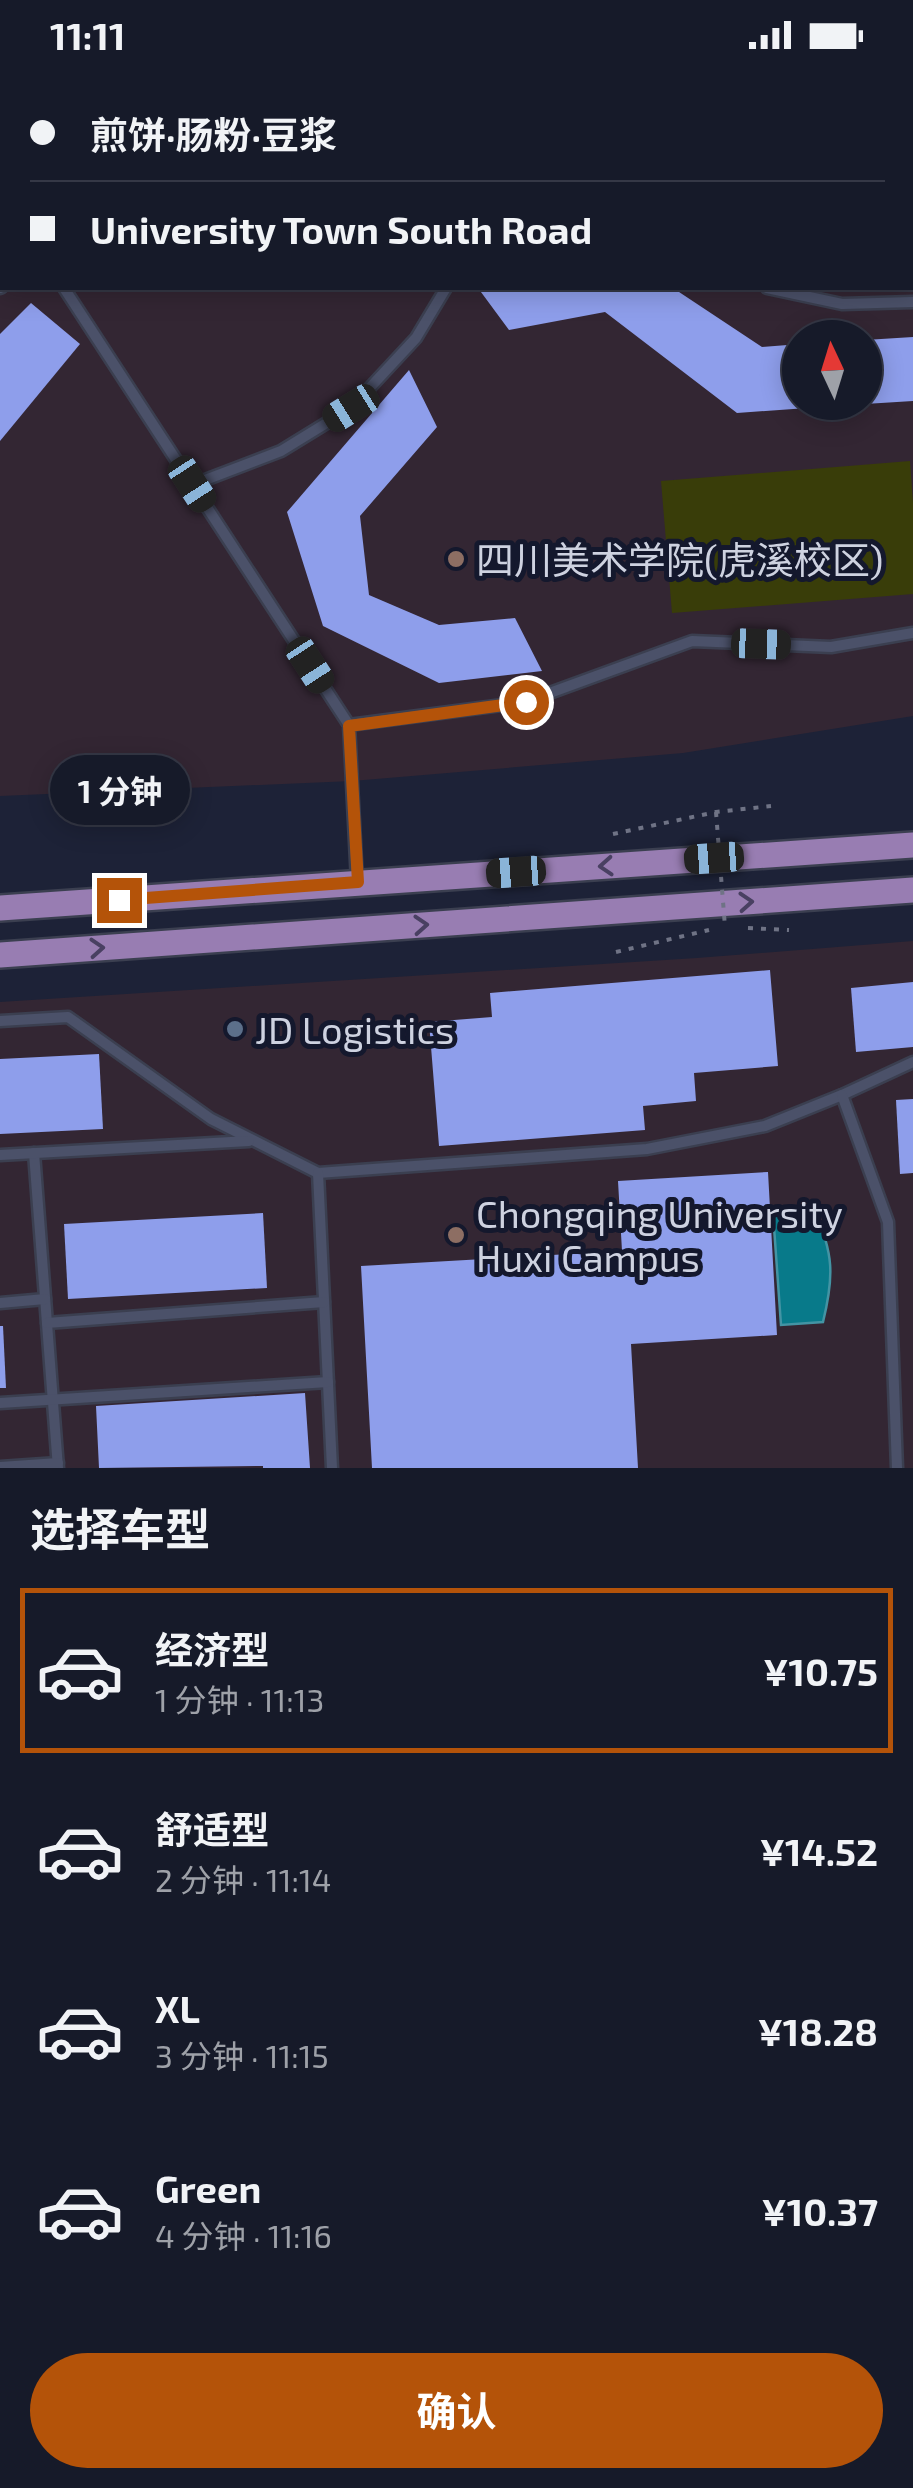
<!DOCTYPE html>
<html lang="zh">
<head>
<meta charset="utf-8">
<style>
  body { margin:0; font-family:"Exo 2","Noto Sans SC",sans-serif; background:#1f2331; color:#f1f3f6; height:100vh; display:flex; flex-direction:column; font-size:38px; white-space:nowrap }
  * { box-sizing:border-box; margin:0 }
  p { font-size:32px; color:#9ea1a8 }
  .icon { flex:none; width:55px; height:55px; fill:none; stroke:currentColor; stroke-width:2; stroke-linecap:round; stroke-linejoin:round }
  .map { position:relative; height:1398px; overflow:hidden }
  .side { display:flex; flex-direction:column; background:#161a29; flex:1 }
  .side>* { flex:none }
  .banner { position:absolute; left:0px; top:0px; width:915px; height:220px; box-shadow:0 5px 25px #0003,0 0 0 2px #353846; display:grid; align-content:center; height:220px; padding:0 30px; background:#161a29 }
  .needle { width:65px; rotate:356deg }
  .controls { position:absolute; left:782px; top:250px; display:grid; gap:20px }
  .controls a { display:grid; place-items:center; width:100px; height:100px; border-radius:50%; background:#161a29; box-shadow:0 5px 25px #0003,0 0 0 2px #353846; font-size:50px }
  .end { position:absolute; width:45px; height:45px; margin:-22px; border:12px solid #b45309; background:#fff; box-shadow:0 0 0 5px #fff }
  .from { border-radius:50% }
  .bubble { position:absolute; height:70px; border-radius:35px; background:#161a29; box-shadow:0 5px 25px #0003,0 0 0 2px #353846; font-size:32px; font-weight:700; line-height:70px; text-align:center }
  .car { position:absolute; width:30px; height:60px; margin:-30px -15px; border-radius:12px; box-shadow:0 0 8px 2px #0007; background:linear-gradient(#222 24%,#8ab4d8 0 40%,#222 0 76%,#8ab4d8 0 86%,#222 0) }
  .banner b { display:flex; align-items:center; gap:35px; height:95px; font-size:38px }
  .banner b+b { border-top:2px solid #353846 }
  .banner i { width:25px; height:25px; background:#f1f3f6 }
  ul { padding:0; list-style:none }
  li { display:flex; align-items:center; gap:30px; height:165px; margin:0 20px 15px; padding:0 10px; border:5px solid transparent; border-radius:0px }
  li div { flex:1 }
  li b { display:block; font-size:38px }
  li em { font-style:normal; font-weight:700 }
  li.active { border-color:#b45309 }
  li>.icon { width:90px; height:90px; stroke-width:1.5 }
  h2 { padding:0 30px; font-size:45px; line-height:120px }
  .action { display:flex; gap:20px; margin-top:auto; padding:20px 30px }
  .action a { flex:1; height:115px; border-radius:60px; background:#b45309; color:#fff; font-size:40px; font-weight:700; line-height:115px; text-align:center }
  .status { display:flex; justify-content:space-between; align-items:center; height:70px; padding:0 50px; background:#161a29; direction:ltr }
  .status svg { height:28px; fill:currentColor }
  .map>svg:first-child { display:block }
</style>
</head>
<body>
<div class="status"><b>11:11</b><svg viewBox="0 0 49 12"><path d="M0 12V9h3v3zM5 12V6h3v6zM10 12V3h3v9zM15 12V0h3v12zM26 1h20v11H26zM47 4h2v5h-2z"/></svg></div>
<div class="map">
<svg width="913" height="1398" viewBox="0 0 913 1398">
  <rect width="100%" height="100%" fill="#1d2237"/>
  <g fill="#332633" fill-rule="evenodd">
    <path d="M 0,0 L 913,0 L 913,646 L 683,683 L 352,711 L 0,726 ZM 2,2 L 912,2 L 912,218 L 2,218 ZM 800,268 L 865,268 L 865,332 L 800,332 Z"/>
    <polygon points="913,871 913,1398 0,1398 0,932 697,888"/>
  </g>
  <polygon fill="#393d09" points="910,391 913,433 913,524 672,543 661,411"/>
  <path fill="#087a8a" stroke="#4394a4" stroke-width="2.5" d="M 814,1140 C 834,1183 834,1207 823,1252 L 781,1255 L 773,1143 Z"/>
  <g fill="#8e9eeb">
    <polygon points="478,218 673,218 762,277 800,274 800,332 848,332 849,335 737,343 605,242 509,260"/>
    <polygon points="31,233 80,274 0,371 0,264"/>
    <polygon points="913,267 913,331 865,334 865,270"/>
    <polygon points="409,300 437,357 360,446 369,525 439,555 515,548 542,601 439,613 323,556 287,442"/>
    <polygon points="770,900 778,996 694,1003 696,1031 643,1036 645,1060 439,1076 429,952 492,947 490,923"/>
    <polygon points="913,912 913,977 856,982 851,918"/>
    <polygon points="99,984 103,1059 0,1064 0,989"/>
    <polygon points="913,1029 913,1103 900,1104 896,1030"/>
    <polygon points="768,1102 777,1265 631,1274 638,1398 372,1398 361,1196 622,1181 618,1111"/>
    <polygon points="263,1143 267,1218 68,1229 64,1154"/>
    <polygon points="0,1256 3,1256 6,1318 0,1318"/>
    <polygon points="305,1323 310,1398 263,1398 263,1396 99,1398 96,1336"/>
  </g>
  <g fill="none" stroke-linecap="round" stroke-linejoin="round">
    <defs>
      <g id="service">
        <polyline points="172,2 174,0"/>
        <polyline points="0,218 2,217"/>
        <polyline points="64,218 349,655 357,811"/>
        <polyline points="767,218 842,234 913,232"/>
        <polyline points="192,415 281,381 351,338 416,268 446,218"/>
        <polyline points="349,655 525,632 692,571 831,577 913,563"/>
        <polyline points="0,951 68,947 211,1049 318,1103 647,1079 765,1056 842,1025 913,992"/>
        <polyline points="842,1025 888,1152 897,1398"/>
        <polyline points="34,1083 58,1398"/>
        <polyline points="0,1085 249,1071"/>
        <polyline points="318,1103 332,1398"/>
        <polyline points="0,1233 45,1229"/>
        <polyline points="47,1253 324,1232"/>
        <polyline points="0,1333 328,1312"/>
        <polyline points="0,1397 58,1393"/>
      </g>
      <g id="primary">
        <polyline points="0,838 913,775"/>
        <polyline points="0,885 913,820"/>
      </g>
    </defs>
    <use href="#service" stroke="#3b3f50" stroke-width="15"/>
    <use href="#primary" stroke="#3b3f50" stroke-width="30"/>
    <g stroke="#6f7385" stroke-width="4" stroke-dasharray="5 8" stroke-linecap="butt">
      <polyline points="0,67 2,67"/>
      <polyline points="0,94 2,89"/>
      <polyline points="613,764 716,742 771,736"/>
      <polyline points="748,858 789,860"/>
      <polyline points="616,882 709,860"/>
    </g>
    <use href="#service" stroke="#4b5169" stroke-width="10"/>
    <use href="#primary" stroke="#987db2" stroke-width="25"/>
    <polyline stroke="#6f7385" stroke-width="4" stroke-dasharray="5 8" stroke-linecap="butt" points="716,742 725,857"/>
  </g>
  <defs><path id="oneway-chevron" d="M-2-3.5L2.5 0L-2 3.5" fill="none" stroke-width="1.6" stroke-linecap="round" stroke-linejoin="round" transform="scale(2.5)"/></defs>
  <g stroke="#494062">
    <use href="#oneway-chevron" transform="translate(606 796) rotate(176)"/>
    <use href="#oneway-chevron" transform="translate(746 832) rotate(-4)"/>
    <use href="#oneway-chevron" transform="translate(421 855) rotate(-4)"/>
    <use href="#oneway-chevron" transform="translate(97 878) rotate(-4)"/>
  </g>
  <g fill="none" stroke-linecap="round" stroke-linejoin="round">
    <polyline stroke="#b45309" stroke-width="12" points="119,830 358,812 349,656 526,632"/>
  </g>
  <g fill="#8d6e63" stroke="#14182d" stroke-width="4">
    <circle cx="456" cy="489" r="10"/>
    <circle cx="456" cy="1165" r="10"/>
  </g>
  <circle fill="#5c6f8a" stroke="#14182d" stroke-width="4" cx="235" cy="959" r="10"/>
  <g text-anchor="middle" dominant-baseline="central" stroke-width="10" stroke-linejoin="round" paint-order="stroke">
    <g font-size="38" fill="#ced2e0" stroke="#14182d" text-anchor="start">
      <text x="476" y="489">四川美术学院(虎溪校区)</text>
      <text x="255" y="959">JD Logistics</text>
      <text x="476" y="1143">Chongqing University<tspan x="476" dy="44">Huxi Campus</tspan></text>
    </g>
  </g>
</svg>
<div class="controls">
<a><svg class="needle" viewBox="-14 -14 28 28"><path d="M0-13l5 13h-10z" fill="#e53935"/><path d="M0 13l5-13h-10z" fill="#9ea1a8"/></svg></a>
</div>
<i class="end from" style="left:526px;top:632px"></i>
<i class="end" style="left:119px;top:830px"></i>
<div class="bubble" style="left:50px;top:685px;width:140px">1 分钟</div>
<i class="car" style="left:351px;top:338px;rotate:238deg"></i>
<i class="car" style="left:192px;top:414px;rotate:147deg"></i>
<i class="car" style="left:761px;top:574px;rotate:92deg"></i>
<i class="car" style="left:310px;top:595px;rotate:147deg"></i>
<i class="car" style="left:714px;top:788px;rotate:266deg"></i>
<i class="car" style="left:516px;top:802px;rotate:266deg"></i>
<div class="banner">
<b><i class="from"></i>煎饼·肠粉·豆浆</b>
<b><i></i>University Town South Road</b>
</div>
</div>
<section class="side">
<h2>选择车型</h2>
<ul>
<li class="active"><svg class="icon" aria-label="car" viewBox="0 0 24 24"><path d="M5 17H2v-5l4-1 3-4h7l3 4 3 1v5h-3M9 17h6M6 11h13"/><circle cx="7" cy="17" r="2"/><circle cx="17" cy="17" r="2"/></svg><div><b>经济型</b><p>1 分钟 · 11:13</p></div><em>¥10.75</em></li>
<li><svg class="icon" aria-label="car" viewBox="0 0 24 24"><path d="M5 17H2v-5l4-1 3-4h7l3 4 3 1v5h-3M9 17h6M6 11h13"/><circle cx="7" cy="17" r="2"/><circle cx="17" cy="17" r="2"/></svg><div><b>舒适型</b><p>2 分钟 · 11:14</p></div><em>¥14.52</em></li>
<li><svg class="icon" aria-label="car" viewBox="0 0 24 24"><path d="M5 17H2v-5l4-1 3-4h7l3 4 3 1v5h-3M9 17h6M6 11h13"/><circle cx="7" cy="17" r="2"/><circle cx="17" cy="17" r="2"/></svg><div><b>XL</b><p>3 分钟 · 11:15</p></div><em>¥18.28</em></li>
<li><svg class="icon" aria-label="car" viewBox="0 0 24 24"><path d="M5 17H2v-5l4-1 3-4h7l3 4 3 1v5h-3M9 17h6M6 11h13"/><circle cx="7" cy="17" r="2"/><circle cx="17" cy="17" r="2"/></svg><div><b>Green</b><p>4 分钟 · 11:16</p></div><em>¥10.37</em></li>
</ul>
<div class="action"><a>确认</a></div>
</section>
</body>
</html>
